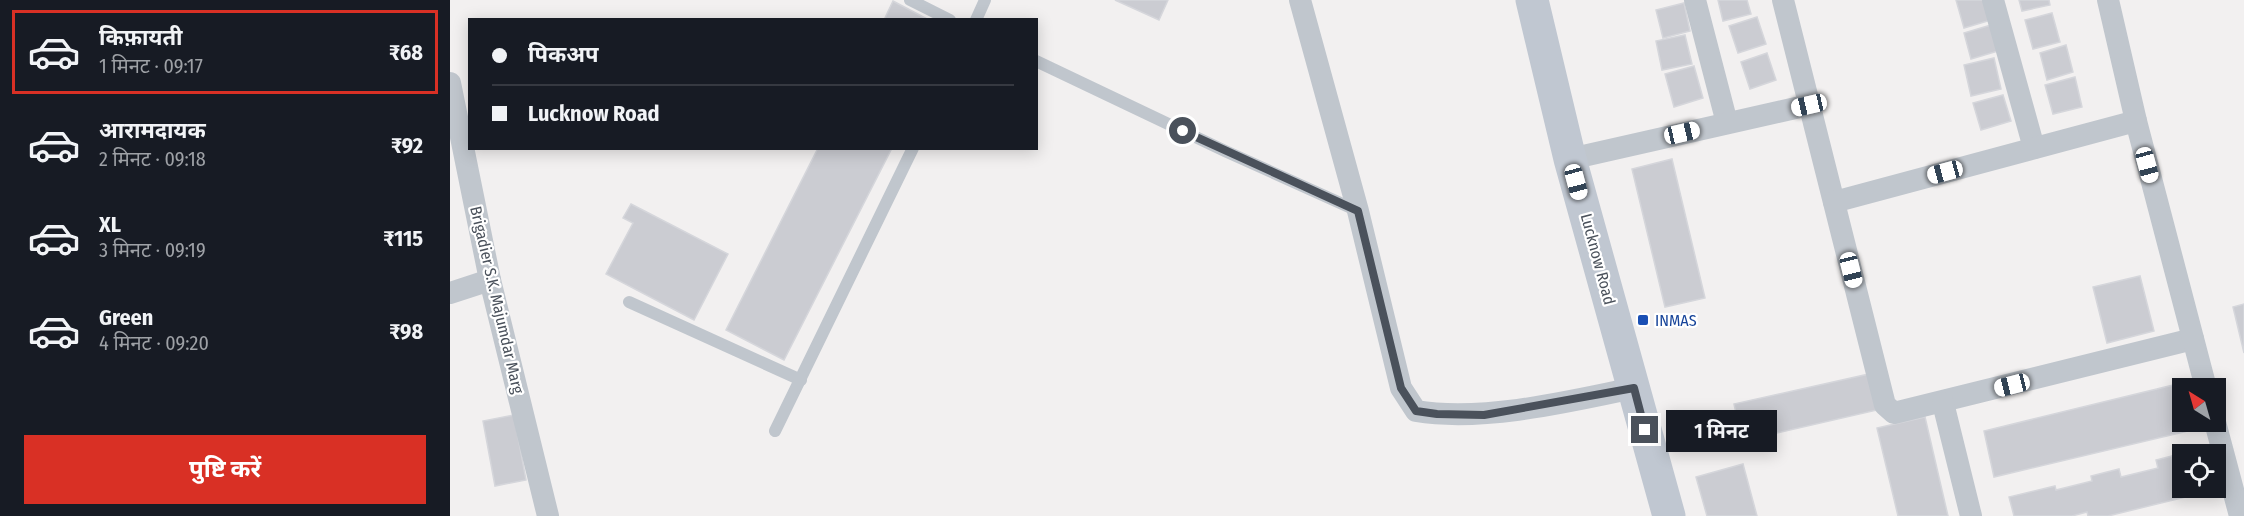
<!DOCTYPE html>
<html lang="hi">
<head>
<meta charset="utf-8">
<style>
  body { margin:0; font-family:"Fira Sans Condensed","Noto Sans Devanagari",sans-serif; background:#20242c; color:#f1f3f6; height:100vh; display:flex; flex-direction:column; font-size:22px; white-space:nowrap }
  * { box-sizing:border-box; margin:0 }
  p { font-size:20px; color:#9ea1a6 }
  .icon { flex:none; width:33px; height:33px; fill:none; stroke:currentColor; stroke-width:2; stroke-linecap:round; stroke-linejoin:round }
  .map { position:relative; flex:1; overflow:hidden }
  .drawer { display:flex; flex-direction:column; background:#171b24; width:450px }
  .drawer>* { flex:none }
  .hud { position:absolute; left:18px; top:18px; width:570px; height:132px; border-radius:0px; box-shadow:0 3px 15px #0003; display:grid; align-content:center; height:132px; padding:0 24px; background:#171b24 }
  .needle { width:39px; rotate:323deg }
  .fabs { position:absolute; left:1722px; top:378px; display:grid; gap:12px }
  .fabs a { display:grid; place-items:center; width:54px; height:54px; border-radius:0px; background:#171b24; box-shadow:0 3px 15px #0003; font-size:30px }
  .end { position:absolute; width:27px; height:27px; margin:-14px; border:8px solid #4a515b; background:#fff; box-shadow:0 0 0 3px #fff }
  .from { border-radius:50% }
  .bubble { position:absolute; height:42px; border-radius:0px; background:#171b24; box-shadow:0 3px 15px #0003; font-size:20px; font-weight:700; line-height:42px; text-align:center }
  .car { position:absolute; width:18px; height:36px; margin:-18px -9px; border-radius:8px; box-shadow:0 0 4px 2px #0007; background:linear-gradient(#fff 24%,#345 0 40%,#fff 0 76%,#345 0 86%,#fff 0) }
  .hud b { display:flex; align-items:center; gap:21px; height:57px; font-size:22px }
  .hud b+b { border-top:2px solid #363941 }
  .hud i { width:15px; height:15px; background:#f1f3f6 }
  ul { padding:10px 0 0; list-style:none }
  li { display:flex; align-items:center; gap:18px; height:84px; margin:0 12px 9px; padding:0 12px; border:3px solid transparent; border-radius:0px }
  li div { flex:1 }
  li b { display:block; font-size:22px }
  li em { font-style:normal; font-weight:700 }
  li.current { border-color:#d93025 }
  li>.icon { width:54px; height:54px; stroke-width:1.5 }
  .cta { display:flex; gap:12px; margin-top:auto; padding:12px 24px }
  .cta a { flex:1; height:69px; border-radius:0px; background:#d93025; color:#fff; font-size:24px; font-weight:700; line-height:69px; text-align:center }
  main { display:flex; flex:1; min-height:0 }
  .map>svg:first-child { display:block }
</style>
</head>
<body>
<main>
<section class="drawer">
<ul>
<li class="current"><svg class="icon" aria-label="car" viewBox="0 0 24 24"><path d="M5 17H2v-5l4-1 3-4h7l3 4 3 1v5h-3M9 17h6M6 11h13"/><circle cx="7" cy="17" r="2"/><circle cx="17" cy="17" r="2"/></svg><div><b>किफ़ायती</b><p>1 मिनट · 09:17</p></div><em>₹68</em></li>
<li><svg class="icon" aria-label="car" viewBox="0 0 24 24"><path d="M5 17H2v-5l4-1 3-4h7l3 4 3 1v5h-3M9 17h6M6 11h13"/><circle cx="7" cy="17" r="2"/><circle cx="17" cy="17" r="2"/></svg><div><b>आरामदायक</b><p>2 मिनट · 09:18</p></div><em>₹92</em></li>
<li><svg class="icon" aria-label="car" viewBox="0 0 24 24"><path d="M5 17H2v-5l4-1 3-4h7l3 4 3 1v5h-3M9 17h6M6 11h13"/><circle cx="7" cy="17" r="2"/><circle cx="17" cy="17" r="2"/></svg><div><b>XL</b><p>3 मिनट · 09:19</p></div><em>₹115</em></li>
<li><svg class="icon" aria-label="car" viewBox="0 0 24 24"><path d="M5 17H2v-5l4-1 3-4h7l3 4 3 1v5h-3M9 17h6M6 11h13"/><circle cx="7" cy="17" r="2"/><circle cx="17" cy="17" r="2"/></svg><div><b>Green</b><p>4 मिनट · 09:20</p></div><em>₹98</em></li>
</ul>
<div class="cta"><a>पुष्टि करें</a></div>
</section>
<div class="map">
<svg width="1794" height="516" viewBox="0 0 1794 516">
  <rect width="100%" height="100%" fill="#f2f0f0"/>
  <g fill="#cbccd2" stroke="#d5d6db" stroke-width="1.5">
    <polygon points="665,0 718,0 709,20"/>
    <polygon points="1268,0 1297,0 1301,14 1273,21"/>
    <polygon points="1506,0 1535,0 1541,20 1514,28"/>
    <polygon points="1569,0 1599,0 1600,5 1572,11"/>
    <polygon points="443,1 479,20 434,20"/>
    <polygon points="1234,3 1240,31 1213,38 1206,10"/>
    <polygon points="1602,13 1610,42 1583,49 1575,20"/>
    <polygon points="1307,17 1316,44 1288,53 1279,26"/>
    <polygon points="1541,25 1548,51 1521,59 1514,33"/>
    <polygon points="1235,35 1242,64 1212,70 1206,41"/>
    <polygon points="1616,45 1623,72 1597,80 1590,53"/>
    <polygon points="1317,53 1326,80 1300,89 1291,62"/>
    <polygon points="1544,58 1551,89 1521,96 1514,65"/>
    <polygon points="1244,66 1253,98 1224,107 1215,74"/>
    <polygon points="1625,77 1632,107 1603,114 1595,85"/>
    <polygon points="1553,95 1561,121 1531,130 1523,103"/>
    <polygon points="368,148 442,148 334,360 276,330"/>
    <polygon points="1222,159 1255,298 1215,307 1182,169"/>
    <polygon points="181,204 278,254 244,320 156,274 183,223 173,218"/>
    <polygon points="1690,276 1704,331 1657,343 1643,287"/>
    <polygon points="1794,304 1794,353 1783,307"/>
    <polygon points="1419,374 1427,410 1292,441 1284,404"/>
    <polygon points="1744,380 1746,388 1732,388 1732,422 1754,422 1755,427 1544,477 1534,431"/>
    <polygon points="64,415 76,480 45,486 33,421"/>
    <polygon points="1475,417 1498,516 1448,516 1427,428"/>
    <polygon points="1722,456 1723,462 1732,460 1732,488 1747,488 1748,494 1658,516 1638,516 1637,512 1622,516 1564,516 1559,497 1605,486 1606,490 1642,481 1641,476 1669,469 1671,477 1708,468 1706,460"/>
    <polygon points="1293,464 1307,516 1257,516 1246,477"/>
  </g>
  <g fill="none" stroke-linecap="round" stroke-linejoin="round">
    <g stroke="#c0c6cd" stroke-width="12">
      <polyline points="460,0 500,20"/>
      <polyline points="526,20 535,0"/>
      <polyline points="586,61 775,151 908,211"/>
      <polyline points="179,302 351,380"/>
      <polyline points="325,431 463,148"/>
    </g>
    <g stroke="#c0c6cd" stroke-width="22">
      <path d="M 850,0 L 908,211 L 951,388 L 966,411 C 1032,422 1118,402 1184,388"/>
      <polyline points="1245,0 1277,123"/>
      <polyline points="1333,0 1435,405 1444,413 1743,339"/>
      <polyline points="1543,0 1584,148"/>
      <polyline points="1658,0 1686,121 1756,388"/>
      <polyline points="0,83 40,280 98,516"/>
      <polyline points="1120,159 1359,105"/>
      <polyline points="1384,202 1686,121"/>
      <polyline points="0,293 40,280"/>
      <polyline points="1493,403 1521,516"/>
      <polyline points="1765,422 1790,516"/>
    </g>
    <polyline stroke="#c0c7d1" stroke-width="33" points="1082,0 1120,159 1219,516"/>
  </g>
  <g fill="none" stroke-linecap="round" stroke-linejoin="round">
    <polyline stroke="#4a515b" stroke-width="8" points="733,131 908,211 951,388 966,411 987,414 1034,415 1184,388 1195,430"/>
  </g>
  <rect fill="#1a4fb4" stroke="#fff" stroke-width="2" x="1187" y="314" width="12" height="12" rx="3"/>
  <g text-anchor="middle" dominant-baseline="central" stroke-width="4.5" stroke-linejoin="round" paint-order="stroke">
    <g font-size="16" fill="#4a515b" stroke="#fff">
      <text transform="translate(1148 259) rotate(75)">Lucknow Road</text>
      <text transform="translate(47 300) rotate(77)">Brigadier S.K. Majumdar Marg</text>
    </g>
    <g font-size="16" fill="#164399" stroke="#fff" text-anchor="start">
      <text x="1205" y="320">INMAS</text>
    </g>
  </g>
</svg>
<div class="fabs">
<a><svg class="needle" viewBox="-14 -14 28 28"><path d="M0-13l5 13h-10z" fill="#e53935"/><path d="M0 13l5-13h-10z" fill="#9ea1a6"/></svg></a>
<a><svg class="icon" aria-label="locate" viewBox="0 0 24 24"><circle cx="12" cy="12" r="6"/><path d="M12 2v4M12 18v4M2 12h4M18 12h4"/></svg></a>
</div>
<i class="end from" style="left:733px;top:131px"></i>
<i class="end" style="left:1195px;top:430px"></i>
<div class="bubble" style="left:1216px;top:410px;width:111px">1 मिनट</div>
<i class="car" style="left:1359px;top:105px;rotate:257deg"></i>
<i class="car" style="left:1232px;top:133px;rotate:77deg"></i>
<i class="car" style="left:1697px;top:165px;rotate:165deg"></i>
<i class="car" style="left:1495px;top:172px;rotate:255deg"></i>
<i class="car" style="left:1126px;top:182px;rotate:165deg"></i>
<i class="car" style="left:1401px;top:270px;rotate:166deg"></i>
<i class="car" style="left:1562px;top:385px;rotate:256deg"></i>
<div class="hud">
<b><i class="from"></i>पिकअप</b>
<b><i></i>Lucknow Road</b>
</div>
</div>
</main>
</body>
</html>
